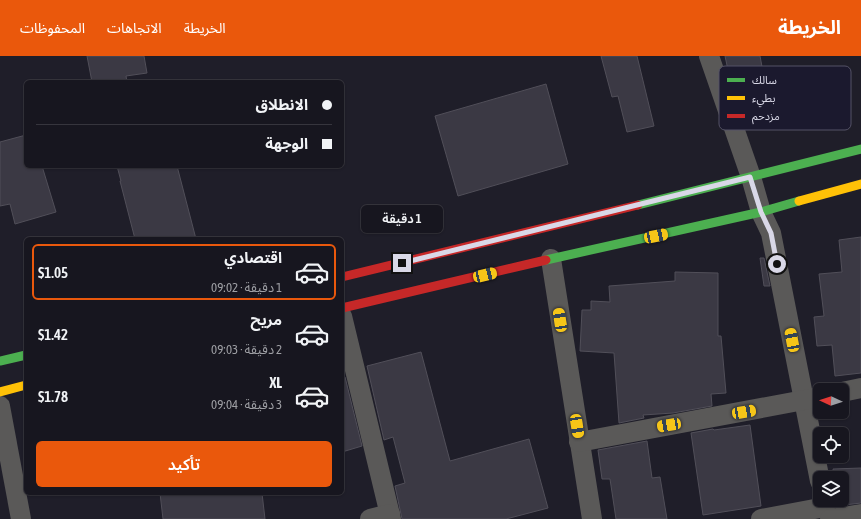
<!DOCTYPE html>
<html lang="ar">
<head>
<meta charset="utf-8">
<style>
  body { margin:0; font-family:"Asap Condensed","Noto Sans Arabic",sans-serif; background:#201f28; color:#f1f3f6; direction:rtl; height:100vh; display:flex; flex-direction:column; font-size:15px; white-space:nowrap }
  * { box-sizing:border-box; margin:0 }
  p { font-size:13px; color:#9e9fa4 }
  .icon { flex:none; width:22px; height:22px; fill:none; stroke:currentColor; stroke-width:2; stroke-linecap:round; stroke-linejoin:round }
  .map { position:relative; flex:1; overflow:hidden; direction:ltr }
  .details { position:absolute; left:24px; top:181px; width:320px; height:258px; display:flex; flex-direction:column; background:#17161f; border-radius:6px; box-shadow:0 1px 3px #0004,0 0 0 1px #36353d; direction:rtl }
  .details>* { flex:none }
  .guide { position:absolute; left:24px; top:24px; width:320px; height:88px; border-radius:6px; box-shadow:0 1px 3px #0004,0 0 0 1px #36353d; direction:rtl; display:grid; align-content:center; height:88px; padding:0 12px; background:#17161f }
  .needle { width:26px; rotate:273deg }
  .controls { position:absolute; left:813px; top:327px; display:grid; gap:8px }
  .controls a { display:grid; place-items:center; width:36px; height:36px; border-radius:6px; background:#17161f; box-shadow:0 1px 3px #0004,0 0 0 1px #36353d; font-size:20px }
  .end { position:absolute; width:18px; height:18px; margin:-9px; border:5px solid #d9d8e7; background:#111; box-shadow:0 0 0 2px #111 }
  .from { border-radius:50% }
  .bubble { position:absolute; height:28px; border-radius:6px; background:#17161f; box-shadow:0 1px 3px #0004,0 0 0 1px #36353d; font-size:13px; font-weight:600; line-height:28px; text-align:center; direction:rtl }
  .car { position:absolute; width:12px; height:24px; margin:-12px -6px; border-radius:5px; box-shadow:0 0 3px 1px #0007; background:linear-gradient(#f5c518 24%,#345 0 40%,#f5c518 0 76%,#345 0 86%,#f5c518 0) }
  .guide b { display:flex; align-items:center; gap:14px; height:38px; font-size:15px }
  .guide b+b { border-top:1px solid #36353d }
  .guide i { width:10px; height:10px; background:#f1f3f6 }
  ul { padding:7px 0 0; list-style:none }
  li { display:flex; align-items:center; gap:12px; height:56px; margin:0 8px 6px; padding:0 4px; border:2px solid transparent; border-radius:6px }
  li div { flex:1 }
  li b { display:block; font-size:15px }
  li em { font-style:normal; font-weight:600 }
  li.selected { border-color:#ea580c }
  li>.icon { width:36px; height:36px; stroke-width:1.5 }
  .button { display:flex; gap:8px; margin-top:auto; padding:8px 12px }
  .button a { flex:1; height:46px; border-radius:6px; background:#ea580c; color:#fff; font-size:16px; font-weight:600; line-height:46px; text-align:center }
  header { display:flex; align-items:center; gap:24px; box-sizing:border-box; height:56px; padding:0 20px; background:#ea580c; color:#fff }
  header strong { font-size:19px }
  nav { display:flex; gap:22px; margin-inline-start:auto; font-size:14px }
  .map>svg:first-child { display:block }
</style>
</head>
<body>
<header>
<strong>الخريطة</strong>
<nav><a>الخريطة</a><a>الاتجاهات</a><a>المحفوظات</a></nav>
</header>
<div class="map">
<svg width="861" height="463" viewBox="0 0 861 463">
  <rect width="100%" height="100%" fill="#1f1e29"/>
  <g fill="#3b3944" stroke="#514f59">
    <polygon points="87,0 144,0 147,17 126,20 127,26 92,26"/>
    <polygon points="601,0 637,0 654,70 627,76 618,40 612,41"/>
    <polygon points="725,0 760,0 767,37 736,43 731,28"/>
    <polygon points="546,28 568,108 458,140 435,60"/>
    <polygon points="26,79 26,110 42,110 56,156 15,168 10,148 0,150 0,86"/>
    <polygon points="117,110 177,110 196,183 135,183 120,125 121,125"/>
    <polygon points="861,181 861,317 835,320 832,289 817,290 814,261 824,260 819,218 842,216 839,184"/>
    <polygon points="760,202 764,202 770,230 764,230"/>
    <polygon points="675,216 718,217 718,280 721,280 726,337 711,338 712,350 673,357 643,359 644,362 619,367 614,297 580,295 582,254 591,254 591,245 610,246 609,230 675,225"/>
    <polygon points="421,296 450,405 529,383 548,452 506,463 402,463 395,430 405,427 393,381 384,384 367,310"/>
    <polygon points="345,321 362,390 342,396 342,322"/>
    <polygon points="750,369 761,450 703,459 691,377 713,373 714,374"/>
    <polygon points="647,385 652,422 660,421 667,463 616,463 610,423 602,423 598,394"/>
    <polygon points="861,412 861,447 836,450 835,444 842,444 842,422 834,422 833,413"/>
    <polygon points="160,437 262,437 265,463 163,463"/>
  </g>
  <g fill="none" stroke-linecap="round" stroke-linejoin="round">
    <g stroke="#5a5958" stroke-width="20">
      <polyline points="709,0 751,121 761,156 771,177 820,425"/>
      <polyline points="551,203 592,463"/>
      <polyline points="342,260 391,463"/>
      <polyline points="842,336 861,332"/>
      <polyline points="0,350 21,463"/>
      <polyline points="579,386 820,341"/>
      <polyline points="370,463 390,458"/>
      <polyline points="761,463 825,451"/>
      <polyline points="830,463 861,458"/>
    </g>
    <g stroke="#4caf50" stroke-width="9">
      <polyline points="638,149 861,93"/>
      <polyline points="546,204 761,156 799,145"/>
      <polyline points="0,305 26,299"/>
    </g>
    <g stroke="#ffc107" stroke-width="9">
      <polyline points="799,145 861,128"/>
      <polyline points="0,336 26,329"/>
    </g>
    <g stroke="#c62828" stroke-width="9">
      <polyline points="342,221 638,149"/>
      <polyline points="342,252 546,204"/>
    </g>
  </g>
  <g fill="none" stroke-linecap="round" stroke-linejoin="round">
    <polyline stroke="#d9d8e7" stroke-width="5" points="402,207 750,121 761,156 771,177 777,208"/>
  </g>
  <rect x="719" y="10" width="132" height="64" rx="6" fill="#1b192e" stroke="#545266" stroke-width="1"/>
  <rect x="727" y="22" width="18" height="4" fill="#4caf50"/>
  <rect x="727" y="40" width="18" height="4" fill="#ffc107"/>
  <rect x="727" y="58" width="18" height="4" fill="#c62828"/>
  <g font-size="11" fill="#d9d8e7">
    <text x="752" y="28">سالك</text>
    <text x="752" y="46">بطيء</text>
    <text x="752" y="64">مزدحم</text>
  </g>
</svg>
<div class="controls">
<a><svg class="needle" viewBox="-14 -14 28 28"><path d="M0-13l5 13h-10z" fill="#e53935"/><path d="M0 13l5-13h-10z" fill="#9e9fa4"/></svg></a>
<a><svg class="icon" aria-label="locate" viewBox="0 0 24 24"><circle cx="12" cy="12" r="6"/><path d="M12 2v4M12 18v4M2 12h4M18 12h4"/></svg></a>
<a><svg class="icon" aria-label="layers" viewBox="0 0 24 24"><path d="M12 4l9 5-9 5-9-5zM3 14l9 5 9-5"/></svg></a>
</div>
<i class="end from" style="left:777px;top:208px"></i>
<i class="end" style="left:402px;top:207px"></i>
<div class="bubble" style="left:361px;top:149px;width:82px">1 دقيقة</div>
<i class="car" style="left:656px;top:180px;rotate:78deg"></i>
<i class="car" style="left:485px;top:219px;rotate:77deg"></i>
<i class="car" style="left:560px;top:264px;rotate:351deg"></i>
<i class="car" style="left:792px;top:284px;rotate:349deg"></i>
<i class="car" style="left:744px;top:356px;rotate:80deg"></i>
<i class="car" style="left:669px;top:369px;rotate:260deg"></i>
<i class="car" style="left:577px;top:370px;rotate:171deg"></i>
<div class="guide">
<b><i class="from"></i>الانطلاق</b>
<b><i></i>الوجهة</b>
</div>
<section class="details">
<ul>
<li class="selected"><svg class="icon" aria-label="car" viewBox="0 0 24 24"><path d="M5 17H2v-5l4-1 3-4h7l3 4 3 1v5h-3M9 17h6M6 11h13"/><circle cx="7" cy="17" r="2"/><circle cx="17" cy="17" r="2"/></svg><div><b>اقتصادي</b><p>1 دقيقة · 09:02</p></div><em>$1.05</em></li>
<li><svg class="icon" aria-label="car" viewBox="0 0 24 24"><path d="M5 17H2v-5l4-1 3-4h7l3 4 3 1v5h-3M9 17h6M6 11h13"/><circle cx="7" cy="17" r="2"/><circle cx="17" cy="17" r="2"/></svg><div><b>مريح</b><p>2 دقيقة · 09:03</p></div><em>$1.42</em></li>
<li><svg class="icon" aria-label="car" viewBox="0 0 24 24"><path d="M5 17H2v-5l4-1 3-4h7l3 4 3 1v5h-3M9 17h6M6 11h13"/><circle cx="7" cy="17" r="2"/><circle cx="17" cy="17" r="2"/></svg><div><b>XL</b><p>3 دقيقة · 09:04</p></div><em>$1.78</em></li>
</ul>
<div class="button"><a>تأكيد</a></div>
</section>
</div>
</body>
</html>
